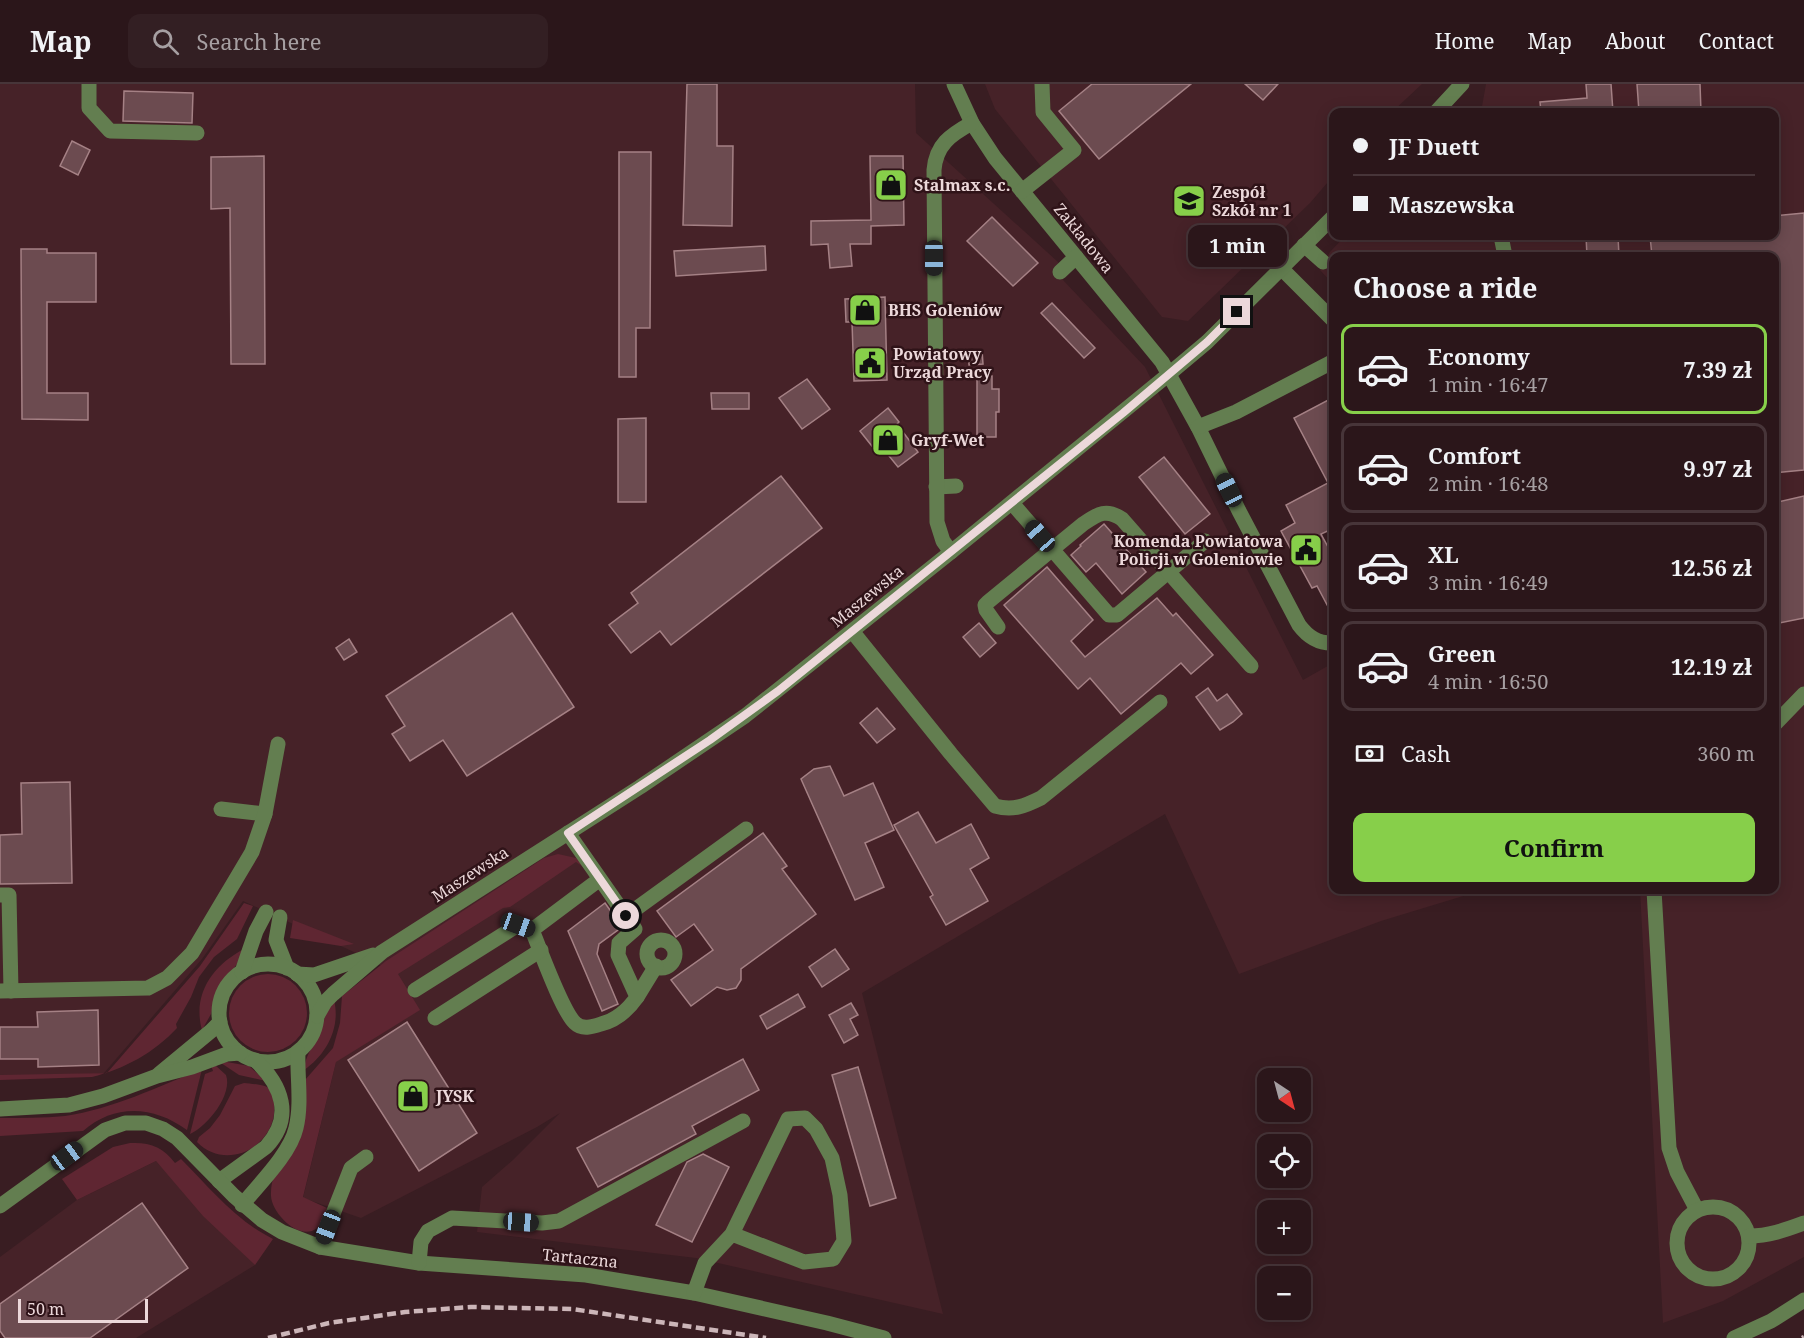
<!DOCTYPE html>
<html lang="en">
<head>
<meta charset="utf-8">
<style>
  body { margin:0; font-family:"Noto Serif",serif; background:#331f23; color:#f1f3f6; height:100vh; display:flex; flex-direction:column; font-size:22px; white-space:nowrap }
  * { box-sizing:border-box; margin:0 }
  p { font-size:20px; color:#a69fa2 }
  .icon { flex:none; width:33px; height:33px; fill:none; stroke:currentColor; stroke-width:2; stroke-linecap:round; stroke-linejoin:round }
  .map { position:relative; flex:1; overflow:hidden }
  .side { position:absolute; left:1329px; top:168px; width:450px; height:642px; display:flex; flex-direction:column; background:#2b161a; border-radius:12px; box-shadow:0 3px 15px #0003,0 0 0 2px #473539 }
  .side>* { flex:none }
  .guide { position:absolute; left:1329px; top:24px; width:450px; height:132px; border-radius:12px; box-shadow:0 3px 15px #0003,0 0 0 2px #473539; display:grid; align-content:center; height:132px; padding:0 24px; background:#2b161a }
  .needle { width:39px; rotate:144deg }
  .tools { position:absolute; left:1257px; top:984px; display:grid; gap:12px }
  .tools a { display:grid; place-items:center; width:54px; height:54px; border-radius:12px; background:#2b161a; box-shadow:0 3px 15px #0003,0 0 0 2px #473539; font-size:30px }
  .scale { position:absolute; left:18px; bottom:15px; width:130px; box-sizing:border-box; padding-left:6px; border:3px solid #ecd8da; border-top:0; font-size:16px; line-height:21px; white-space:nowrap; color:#ecd8da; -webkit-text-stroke:4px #2f1318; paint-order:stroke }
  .end { position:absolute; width:27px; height:27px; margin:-14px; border:8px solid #ecd8da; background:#111; box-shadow:0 0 0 3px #111 }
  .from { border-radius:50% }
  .bubble { position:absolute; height:42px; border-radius:12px; background:#2b161a; box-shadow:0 3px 15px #0003,0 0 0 2px #473539; font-size:20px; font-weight:700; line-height:42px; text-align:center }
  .car { position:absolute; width:18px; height:36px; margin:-18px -9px; border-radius:8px; box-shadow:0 0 4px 2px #0007; background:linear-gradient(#222 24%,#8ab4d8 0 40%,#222 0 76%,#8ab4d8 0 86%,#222 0) }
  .guide b { display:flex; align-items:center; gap:21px; height:57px; font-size:22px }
  .guide b+b { border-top:2px solid #473539 }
  .guide i { width:15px; height:15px; background:#f1f3f6 }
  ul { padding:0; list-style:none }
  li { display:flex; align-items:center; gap:18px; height:90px; margin:0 12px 9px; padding:0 12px; border:3px solid #473539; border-radius:12px }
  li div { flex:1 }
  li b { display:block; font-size:22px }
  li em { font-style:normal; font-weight:700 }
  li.active { border-color:#87cf4a }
  li>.icon { width:54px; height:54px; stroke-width:1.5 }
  h2 { padding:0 24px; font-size:27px; line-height:72px }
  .pay { display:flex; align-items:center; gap:15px; height:66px; padding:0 24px; font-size:22px }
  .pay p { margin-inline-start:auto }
  .action { display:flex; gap:12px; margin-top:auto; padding:12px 24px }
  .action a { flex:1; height:69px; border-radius:12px; background:#87cf4a; color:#111; font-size:24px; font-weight:700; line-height:69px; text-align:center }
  header { display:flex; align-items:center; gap:36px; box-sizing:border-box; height:84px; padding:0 30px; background:#2b161a; border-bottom:2px solid #473539 }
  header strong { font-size:28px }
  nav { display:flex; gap:33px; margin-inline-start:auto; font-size:21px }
  .search { width:420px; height:54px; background:#331f23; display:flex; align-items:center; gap:15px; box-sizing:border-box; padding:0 21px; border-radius:12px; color:#a69fa2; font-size:22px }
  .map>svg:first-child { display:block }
</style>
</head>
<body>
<header>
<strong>Map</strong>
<div class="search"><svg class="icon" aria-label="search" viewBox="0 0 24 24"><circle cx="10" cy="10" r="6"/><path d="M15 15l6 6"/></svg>Search here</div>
<nav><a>Home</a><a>Map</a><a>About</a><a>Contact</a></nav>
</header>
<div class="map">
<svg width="1804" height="1254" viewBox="0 0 1804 1254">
  <rect width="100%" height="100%" fill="#391d22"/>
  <g fill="#462228">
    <polygon points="0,0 915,0 916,49 1058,178 1063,196 1145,283 1303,596 1333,579 1334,806 1483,806 1381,837 1239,890 1165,730 862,909 943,1230 696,1174 477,1148 482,1103 513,1076 560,1029 537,1043 361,1134 303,1114 336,978 397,890 356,869 243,817 202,875 104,989 0,993"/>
    <polygon points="985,0 1422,0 1392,28 1334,28 1333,92 1310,119 1188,237 1162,233 995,25"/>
    <polygon points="1486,0 1804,0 1804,1173 1723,1217 1663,1239 1640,806 1774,806 1774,172 1334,172 1333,200 1320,186 1330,168 1345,152 1774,152 1774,28 1481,28"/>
    <polygon points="156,1077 255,1181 136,1254 0,1254 0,1173 77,1116"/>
  </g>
  <g fill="#5f2632">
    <path d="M 558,770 L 576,774 L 585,784 L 576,778 L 510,823 L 503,824 L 398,890 L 420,926 L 336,978 L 303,1113 L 327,1124 C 325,1130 323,1140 317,1144 C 300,1158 272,1130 271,1112 C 270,1097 278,1081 283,1067 C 290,1043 298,1019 305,996 L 333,964 L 340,939 L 342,912 L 386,877 L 544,774 Z"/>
    <path d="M 244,819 L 253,822 L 237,855 L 214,873 L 199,893 L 191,913 L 176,940 L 177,944 C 154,969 124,985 92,993 L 0,996 L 0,991 L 107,989 L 200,882 Z"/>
    <polygon points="293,836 354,860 341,862 290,854"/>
    <path d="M 244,865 L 237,880 L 218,905 L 211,930 L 202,946 C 192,910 213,881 244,865 Z"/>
    <circle cx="268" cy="929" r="39"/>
    <path d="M 334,916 C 341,944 326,971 304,986 C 305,972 313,963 318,951 C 324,937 325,929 334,916 Z"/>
    <polygon points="227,978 249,982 266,997 239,991 221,979"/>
    <path d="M 211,981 L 215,981 L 226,991 C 233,1010 208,1042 190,1050 L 205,990 L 213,987 Z"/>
    <path d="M 202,985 L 187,1046 C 154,1022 115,1019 83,1047 L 0,1052 L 0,1034 C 21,1034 44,1034 65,1032 C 113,1025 157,1003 202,985 Z"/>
    <path d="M 244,999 C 251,1000 266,1000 271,1006 C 274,1009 273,1015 274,1019 C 279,1061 227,1089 197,1058 L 199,1053 L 210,1044 L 220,1031 L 235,1002 Z"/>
    <path d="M 130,1059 C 150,1058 163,1063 175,1079 L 181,1075 C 210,1104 235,1136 273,1155 L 255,1181 L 203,1132 L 156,1077 L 77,1116 L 62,1095 L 113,1063 Z"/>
  </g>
  <g fill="#6c4b50" stroke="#a58185" stroke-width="1.5">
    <polygon points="687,0 717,0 717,62 733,62 732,142 683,141"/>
    <polygon points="1092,0 1191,0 1099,75 1059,27"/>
    <polygon points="1245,0 1278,0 1263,16"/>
    <polygon points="1586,0 1611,0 1613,28 1541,28 1540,18 1587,14"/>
    <polygon points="1637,0 1700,0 1701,28 1639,28"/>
    <polygon points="124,7 193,9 192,39 123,37"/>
    <polygon points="72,57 90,66 78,91 60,82"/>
    <polygon points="619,68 651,68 650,244 636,244 636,293 619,293"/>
    <polygon points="264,72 265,280 231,280 230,124 211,125 211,73"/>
    <polygon points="870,72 903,72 904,141 871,142 871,160 850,160 852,182 830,184 828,160 811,161 811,137 871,136"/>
    <polygon points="1804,129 1804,386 1774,389 1774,172 1652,172 1650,152 1774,152 1774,132"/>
    <polygon points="992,133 1038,179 1013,202 967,157"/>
    <polygon points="1586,152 1618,152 1619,172 1587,172"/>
    <polygon points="765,162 766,186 676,192 674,167"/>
    <polygon points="21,165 47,165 47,169 96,169 96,218 47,218 47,309 88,309 88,336 22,335"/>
    <polygon points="885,213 887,296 854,297 852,238 846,238 845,215"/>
    <polygon points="1052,219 1095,264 1084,274 1041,229"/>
    <polygon points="982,266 983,280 969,281 968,267"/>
    <polygon points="977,292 992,292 992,305 999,305 999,328 996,328 996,353 977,353"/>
    <polygon points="807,295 830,325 802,345 779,314"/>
    <polygon points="711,309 749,309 749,325 712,325"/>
    <polygon points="1334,313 1334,444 1321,450 1334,474 1334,534 1317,502 1312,504 1281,447 1295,439 1286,421 1328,399 1294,334"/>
    <polygon points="888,324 899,338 897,340 918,368 898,383 881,362 875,366 860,347"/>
    <polygon points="646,334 646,418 618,418 618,335"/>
    <polygon points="1164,373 1210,430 1185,450 1139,393"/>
    <polygon points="781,392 822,444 671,561 660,547 631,569 609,541 638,519 631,509"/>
    <polygon points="1804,412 1804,534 1774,540 1774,419"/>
    <polygon points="1104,440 1146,488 1122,510 1096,479 1086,488 1071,471 1081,462 1080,461"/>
    <polygon points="1047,483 1093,536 1071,557 1085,573 1157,514 1173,532 1176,529 1213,571 1191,590 1181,579 1121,630 1090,594 1078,605 1004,521"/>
    <polygon points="512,529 574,623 467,692 443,656 410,677 392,650 405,642 386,612"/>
    <polygon points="979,539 996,559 980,573 963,553"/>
    <polygon points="349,555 357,568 344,576 336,564"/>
    <polygon points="1208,604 1217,617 1227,610 1242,630 1233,638 1220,646 1196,613"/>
    <polygon points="877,624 895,645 877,659 860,639"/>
    <polygon points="830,682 844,712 873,699 894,746 865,759 884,803 855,816 801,695 814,685"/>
    <polygon points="70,698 72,799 0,800 0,751 22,750 21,699"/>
    <polygon points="918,728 936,759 971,740 989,774 970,785 988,817 946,841 930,813 933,811 894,741"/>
    <polygon points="763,749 787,782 782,785 816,830 741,885 741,896 736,904 727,906 717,903 691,922 671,896 713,866 694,840 676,853 657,827"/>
    <polygon points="605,819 622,843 599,860 597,870 618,920 602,927 568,847"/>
    <polygon points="835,865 849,885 822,903 809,883"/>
    <polygon points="798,910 805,923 767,945 760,932"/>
    <polygon points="851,919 858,931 850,935 858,951 844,959 829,931"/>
    <polygon points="98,926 99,981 38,983 38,975 0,975 0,943 38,943 37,928"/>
    <polygon points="407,938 477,1049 419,1087 348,976"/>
    <polygon points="743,975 759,1006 692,1042 696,1050 598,1103 577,1064"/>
    <polygon points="858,983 896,1114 870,1122 832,991"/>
    <polygon points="703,1070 729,1083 692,1158 656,1141 687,1078"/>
    <polygon points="142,1119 188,1184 90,1254 5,1254 0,1247 0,1220"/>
  </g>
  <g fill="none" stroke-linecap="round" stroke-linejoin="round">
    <g stroke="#637e50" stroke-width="15">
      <polyline points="89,0 89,24 110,47 197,49"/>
      <path d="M 954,0 L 972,39 L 995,74 L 1162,278 L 1198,343 L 1239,427 L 1299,541 C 1308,553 1318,560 1334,559"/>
      <polyline points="1436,28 1462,0"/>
      <polyline points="1022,107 1074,66 1043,28 1042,0"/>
      <polyline points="1501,152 1505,172"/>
      <polyline points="1304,161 1323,178"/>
      <polyline points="1281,184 1334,237"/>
      <polyline points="1060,188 1076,173"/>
      <polyline points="1198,343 1236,328 1334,277"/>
      <polyline points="936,403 956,402"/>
      <polyline points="1012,419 1109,531 1117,531 1205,457"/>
      <path d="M 951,468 L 943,457 L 937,438 L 934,86 C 936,61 950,51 972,39"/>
      <path d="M 998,543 L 986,526 L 985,521 L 988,518 L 1083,440 C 1098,430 1106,424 1122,435 L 1251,582"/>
      <path d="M 852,547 L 951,670 L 995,722 C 1013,727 1025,722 1041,714 L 1160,618"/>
      <polyline points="1774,641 1804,610"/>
      <polyline points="221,725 265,730"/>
      <path d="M 568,749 L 635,845 L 619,859 L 618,871 L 637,913 C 628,926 617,936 601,940 C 592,943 582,946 575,939 C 562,927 540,865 532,846 L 600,795"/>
      <polyline points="1654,806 1669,1064 1677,1088 1697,1126"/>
      <polyline points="0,811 9,811 11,907"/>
      <polyline points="626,832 746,745"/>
      <polyline points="280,833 276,856 287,884"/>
      <circle cx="661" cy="870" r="14"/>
      <circle cx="268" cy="929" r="49"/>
      <polyline points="242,888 256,847 266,828"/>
      <polyline points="297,890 314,891 373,871"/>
      <polyline points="415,906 518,841 532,846"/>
      <polyline points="0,907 148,904 167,894 192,869 252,768 265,730 278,660"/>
      <polyline points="637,913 656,882"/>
      <polyline points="317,932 325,918 333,910 382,868 640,703 745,632 951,468 1169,290 1207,258 1334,132"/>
      <polyline points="435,934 541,866"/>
      <polyline points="159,990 211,947 220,938"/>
      <polyline points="0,1025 69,1021 103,1012 157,992 192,983 227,970 240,969"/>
      <path d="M 219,1097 L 266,1063 C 294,1033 282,1001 255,976"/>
      <path d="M 242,1121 C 259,1100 290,1070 296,1044 C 302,1019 297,993 298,968"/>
      <polyline points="0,1122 105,1046 125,1039 146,1039 163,1045 177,1054 234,1112 262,1136 282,1148 320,1163 419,1179 586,1191 694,1209 827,1239 884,1254"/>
      <circle cx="1713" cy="1159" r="36"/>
      <path d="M 1749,1152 C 1769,1152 1785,1146 1804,1139"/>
      <polyline points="320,1163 351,1084 366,1073"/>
      <polyline points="419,1179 421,1158 428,1147 452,1134 542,1139 559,1137 743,1037"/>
      <polyline points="694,1209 705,1179 732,1150 788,1035 805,1034 816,1045 832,1074 840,1111 844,1157 833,1175 804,1178 732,1150"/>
      <polyline points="1734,1254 1771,1237 1804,1216"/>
    </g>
    <g stroke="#ccb6b9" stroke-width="4.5" stroke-dasharray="9 4.5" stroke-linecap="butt">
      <polyline points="268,1254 329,1239 405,1228 471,1223 572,1225 766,1254"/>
      <polyline points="1802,1254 1804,1253"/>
    </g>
  </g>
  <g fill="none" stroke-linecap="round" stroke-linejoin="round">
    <polyline stroke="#ecd8da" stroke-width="8" points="626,832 568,749 710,656 778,607 1123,329 1207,258 1237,228"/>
  </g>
  <defs>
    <symbol id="shop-square" viewBox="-11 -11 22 22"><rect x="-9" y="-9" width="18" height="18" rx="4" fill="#87cf4a" stroke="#2f1318"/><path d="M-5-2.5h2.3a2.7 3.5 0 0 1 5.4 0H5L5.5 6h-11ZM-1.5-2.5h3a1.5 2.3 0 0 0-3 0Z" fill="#111"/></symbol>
    <symbol id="school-square" viewBox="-11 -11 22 22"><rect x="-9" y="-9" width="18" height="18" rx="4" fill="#87cf4a" stroke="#2f1318"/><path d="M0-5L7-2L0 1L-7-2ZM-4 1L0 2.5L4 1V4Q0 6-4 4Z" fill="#111"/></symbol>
    <symbol id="civic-square" viewBox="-11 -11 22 22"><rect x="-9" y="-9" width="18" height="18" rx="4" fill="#87cf4a" stroke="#2f1318"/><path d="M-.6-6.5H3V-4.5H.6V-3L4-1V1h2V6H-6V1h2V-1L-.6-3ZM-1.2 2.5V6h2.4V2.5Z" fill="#111"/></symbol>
  </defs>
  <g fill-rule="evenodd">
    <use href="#shop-square" x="872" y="82" width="38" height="38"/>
    <use href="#school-square" x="1170" y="98" width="38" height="38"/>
    <use href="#shop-square" x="846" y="207" width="38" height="38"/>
    <use href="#civic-square" x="851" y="260" width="38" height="38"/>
    <use href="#shop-square" x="869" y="337" width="38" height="38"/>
    <use href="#civic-square" x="1287" y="447" width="38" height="38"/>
    <use href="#shop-square" x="394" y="993" width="38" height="38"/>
  </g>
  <g text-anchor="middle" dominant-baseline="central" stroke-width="5" stroke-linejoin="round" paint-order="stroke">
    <g font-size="16" font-weight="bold" fill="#ecd8da" stroke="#2f1318" text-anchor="start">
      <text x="914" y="101">Stalmax s.c.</text>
      <text x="1212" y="108">Zespół<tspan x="1212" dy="18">Szkół nr 1</tspan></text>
      <text x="888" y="226">BHS Goleniów</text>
      <text x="893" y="270">Powiatowy<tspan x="893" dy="18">Urząd Pracy</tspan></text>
      <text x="911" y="356">Gryf-Wet</text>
      <text x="1283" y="457" text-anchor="end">Komenda Powiatowa<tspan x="1283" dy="18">Policji w Goleniowie</tspan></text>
      <text x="436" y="1012">JYSK</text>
    </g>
    <g font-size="16" fill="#ecd8da" stroke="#2f1318">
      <text transform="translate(1084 154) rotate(51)">Zakładowa</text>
      <text transform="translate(867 512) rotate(-39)">Maszewska</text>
      <text transform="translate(470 790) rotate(-33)">Maszewska</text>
      <text transform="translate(580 1174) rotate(6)">Tartaczna</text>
    </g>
  </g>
</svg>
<div class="tools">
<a><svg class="needle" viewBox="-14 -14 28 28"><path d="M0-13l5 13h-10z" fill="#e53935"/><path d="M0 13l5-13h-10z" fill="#a69fa2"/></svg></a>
<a><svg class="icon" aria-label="locate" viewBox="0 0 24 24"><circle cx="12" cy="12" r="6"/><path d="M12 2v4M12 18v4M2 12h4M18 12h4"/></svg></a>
<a>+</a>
<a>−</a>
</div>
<div class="scale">50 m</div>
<i class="end from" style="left:626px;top:832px"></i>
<i class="end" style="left:1237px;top:228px"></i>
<div class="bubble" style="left:1188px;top:141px;width:99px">1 min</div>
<i class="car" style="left:934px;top:174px;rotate:180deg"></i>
<i class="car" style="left:1229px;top:406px;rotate:334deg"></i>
<i class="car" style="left:1040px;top:452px;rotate:319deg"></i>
<i class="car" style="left:518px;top:841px;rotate:110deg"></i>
<i class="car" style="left:67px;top:1072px;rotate:54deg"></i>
<i class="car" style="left:521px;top:1138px;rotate:94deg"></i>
<i class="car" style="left:328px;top:1143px;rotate:201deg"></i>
<div class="guide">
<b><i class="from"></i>JF Duett</b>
<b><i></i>Maszewska</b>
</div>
<section class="side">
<h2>Choose a ride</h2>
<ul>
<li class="active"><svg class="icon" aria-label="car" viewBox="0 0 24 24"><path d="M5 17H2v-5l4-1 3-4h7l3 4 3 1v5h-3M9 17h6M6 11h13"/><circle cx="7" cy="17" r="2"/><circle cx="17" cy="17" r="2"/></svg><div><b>Economy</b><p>1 min · 16:47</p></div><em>7.39 zł</em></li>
<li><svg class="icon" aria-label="car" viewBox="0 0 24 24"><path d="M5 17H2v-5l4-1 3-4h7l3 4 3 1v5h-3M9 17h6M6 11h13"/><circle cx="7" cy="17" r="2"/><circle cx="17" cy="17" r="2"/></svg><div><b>Comfort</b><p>2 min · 16:48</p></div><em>9.97 zł</em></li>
<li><svg class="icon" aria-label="car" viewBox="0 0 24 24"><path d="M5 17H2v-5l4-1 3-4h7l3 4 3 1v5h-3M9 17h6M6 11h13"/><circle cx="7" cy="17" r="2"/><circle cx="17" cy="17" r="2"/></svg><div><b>XL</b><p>3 min · 16:49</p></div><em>12.56 zł</em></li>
<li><svg class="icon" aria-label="car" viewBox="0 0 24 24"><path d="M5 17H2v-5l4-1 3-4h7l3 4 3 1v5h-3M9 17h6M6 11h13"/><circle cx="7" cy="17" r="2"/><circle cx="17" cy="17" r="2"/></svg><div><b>Green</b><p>4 min · 16:50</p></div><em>12.19 zł</em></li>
</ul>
<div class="pay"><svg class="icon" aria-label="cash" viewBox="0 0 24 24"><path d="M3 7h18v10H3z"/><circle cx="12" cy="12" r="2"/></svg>Cash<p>360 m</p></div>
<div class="action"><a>Confirm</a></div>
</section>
</div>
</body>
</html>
